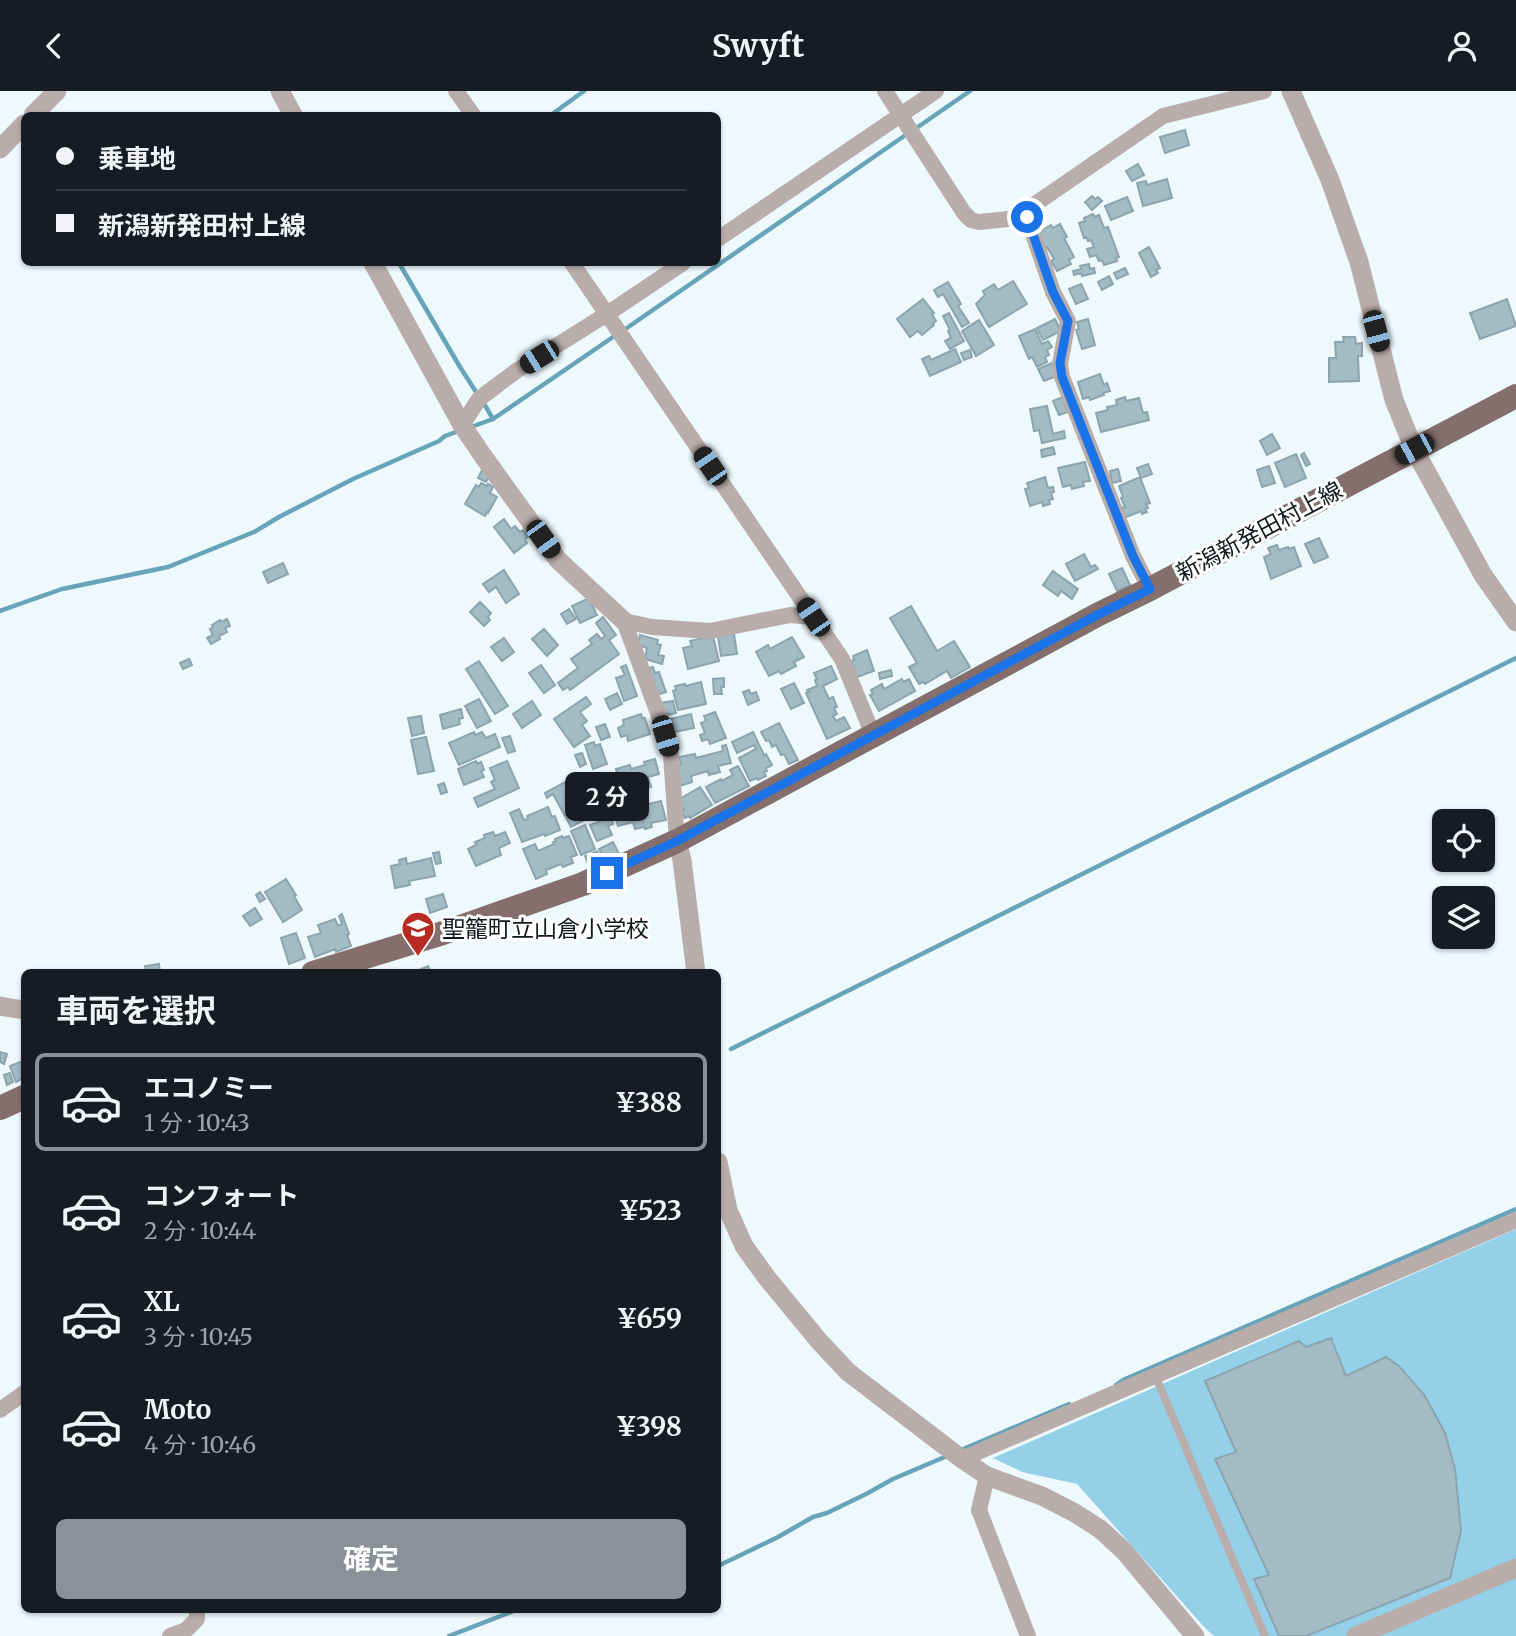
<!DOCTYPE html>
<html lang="ja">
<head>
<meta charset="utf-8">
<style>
  body { margin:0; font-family:Merriweather,"Noto Sans JP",serif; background:#20242c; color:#f1f3f6; height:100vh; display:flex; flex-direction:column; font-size:26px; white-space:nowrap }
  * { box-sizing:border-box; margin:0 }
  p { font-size:23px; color:#9ea1a6 }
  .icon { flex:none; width:38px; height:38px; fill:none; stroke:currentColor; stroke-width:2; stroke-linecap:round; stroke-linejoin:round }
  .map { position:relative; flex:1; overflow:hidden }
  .details { position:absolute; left:21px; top:878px; width:700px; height:644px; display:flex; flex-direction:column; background:#171b24; border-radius:10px; box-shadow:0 2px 5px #0004 }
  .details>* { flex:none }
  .top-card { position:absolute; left:21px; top:21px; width:700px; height:154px; border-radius:10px; box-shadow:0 2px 5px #0004; display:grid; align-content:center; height:154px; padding:0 35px; background:#171b24 }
  .tools { position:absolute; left:1432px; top:718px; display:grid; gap:14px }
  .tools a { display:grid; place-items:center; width:63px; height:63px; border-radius:10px; background:#171b24; box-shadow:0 2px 5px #0004; font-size:35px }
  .end { position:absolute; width:32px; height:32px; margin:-16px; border:9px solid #1a73e8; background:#fff; box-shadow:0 0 0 4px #fff }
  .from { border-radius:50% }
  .bubble { position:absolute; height:49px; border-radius:10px; background:#171b24; box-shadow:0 2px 5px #0004; font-size:23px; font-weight:700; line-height:49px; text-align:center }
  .car { position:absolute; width:21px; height:42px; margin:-21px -10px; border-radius:9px; box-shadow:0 0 5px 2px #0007; background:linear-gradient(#222 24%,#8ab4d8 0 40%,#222 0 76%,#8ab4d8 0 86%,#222 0) }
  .top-card b { display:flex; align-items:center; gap:24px; height:66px; font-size:26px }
  .top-card b+b { border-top:2px solid #363941 }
  .top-card i { width:18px; height:18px; background:#f1f3f6 }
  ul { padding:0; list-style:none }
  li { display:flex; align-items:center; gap:21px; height:98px; margin:0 14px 10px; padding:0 21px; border:4px solid transparent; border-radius:10px }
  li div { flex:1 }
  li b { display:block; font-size:26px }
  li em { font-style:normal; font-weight:700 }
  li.on { border-color:#8c9099 }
  li>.icon { width:63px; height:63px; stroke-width:1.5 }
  h2 { padding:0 35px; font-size:32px; line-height:84px }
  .cta { display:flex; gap:14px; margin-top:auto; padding:14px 35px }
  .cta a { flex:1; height:80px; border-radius:10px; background:#8c9099; color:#fff; font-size:28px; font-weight:700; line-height:80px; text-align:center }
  header { display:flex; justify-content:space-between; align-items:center; height:91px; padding:0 35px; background:#171b24; font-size:32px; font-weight:700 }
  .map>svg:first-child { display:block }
</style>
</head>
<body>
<header><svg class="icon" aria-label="back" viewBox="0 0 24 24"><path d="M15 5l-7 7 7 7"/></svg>Swyft<svg class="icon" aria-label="person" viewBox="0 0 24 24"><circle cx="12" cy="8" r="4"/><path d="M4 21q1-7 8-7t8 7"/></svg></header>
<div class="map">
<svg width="1516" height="1545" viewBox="0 0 1516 1545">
  <rect width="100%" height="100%" fill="#eef9fd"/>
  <polygon fill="#94d1e8" points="1516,1138 1516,1545 1214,1545 1205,1537 1077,1393 1022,1381 993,1367"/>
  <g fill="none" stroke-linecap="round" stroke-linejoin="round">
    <g stroke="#67a4ba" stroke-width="4.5">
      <polyline points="551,24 584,0"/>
      <polyline points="915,38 970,0"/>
      <polyline points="399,172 460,276 478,304"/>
      <polyline points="624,239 907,43"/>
      <polyline points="483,311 493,328"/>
      <polyline points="471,336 493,328 616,244"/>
      <polyline points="0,520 62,498 168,476 254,441 279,426 353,388 439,350 445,345 459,340"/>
      <polyline points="731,958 1516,567"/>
      <polyline points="1116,1294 1123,1289 1516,1118"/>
      <polyline points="961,1359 1069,1313"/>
      <polyline points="718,1475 778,1446 813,1426 827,1422 868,1402 893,1388 947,1365"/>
      <polyline points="449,1545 516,1519"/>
    </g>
  </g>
  <g fill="#a2bbc5" stroke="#8ba4ae" stroke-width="2">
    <polygon points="1185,39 1189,54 1165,62 1160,46"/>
    <polygon points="1138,73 1144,84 1132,90 1126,80"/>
    <polygon points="1167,88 1172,107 1143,115 1137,92 1146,90 1147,94"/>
    <polygon points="1092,105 1095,108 1098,106 1102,110 1092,119 1085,111"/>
    <polygon points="1127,106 1133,120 1111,129 1105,115"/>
    <polygon points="1093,123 1095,126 1099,124 1104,137 1108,136 1119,166 1116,167 1117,170 1104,174 1102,169 1099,170 1096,164 1090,166 1087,158 1094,156 1091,149 1088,150 1086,146 1084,147 1079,132 1085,130 1084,127"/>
    <polygon points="1060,133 1067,146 1064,147 1074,166 1069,169 1071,173 1057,180 1051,170 1054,168 1047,156 1045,157 1039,141 1051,134 1053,137"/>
    <polygon points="1149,156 1160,177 1156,179 1158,182 1151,186 1139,162"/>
    <polygon points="1089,173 1090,178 1094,177 1095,182 1082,185 1081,182 1074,184 1073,180 1081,178 1080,175"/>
    <polygon points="1125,177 1128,183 1117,188 1114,182"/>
    <polygon points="1109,185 1113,193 1102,199 1098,191"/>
    <polygon points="1013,190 1027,213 989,236 976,213 985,204 983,200 994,193 998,199"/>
    <polygon points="948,191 961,213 958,215 969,232 962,236 943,203 938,206 934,199"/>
    <polygon points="1081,193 1088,208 1076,213 1069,198"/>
    <polygon points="923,208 934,222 932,223 936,230 933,232 934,234 922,244 918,240 910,246 897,228"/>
    <polygon points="1507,208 1516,235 1480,248 1470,222"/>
    <polygon points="949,222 964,250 950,258 945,250 951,247 948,240 950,239 943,225"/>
    <polygon points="1055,228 1061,240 1043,249 1037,237"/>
    <polygon points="1088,228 1095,254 1082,258 1076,239 1079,238 1077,231"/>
    <polygon points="979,229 994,254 976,265 962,240"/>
    <polygon points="1035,238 1042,253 1048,250 1052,256 1047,259 1049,264 1045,266 1047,271 1037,276 1032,266 1029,268 1019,245"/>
    <polygon points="1343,246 1355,246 1356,253 1362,252 1362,265 1358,265 1359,290 1329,291 1329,267 1336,267 1335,251 1344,251"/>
    <polygon points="955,258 961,271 930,285 922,268 929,265 931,269"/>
    <polygon points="970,259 972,266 964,269 961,262"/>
    <polygon points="1057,270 1059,284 1044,290 1038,278"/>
    <polygon points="1100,283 1104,294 1107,292 1110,300 1103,302 1104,304 1090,309 1089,306 1083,308 1078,291"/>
    <polygon points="1062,306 1068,321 1059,324 1053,310"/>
    <polygon points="1125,306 1126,310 1139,307 1143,322 1147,321 1149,329 1101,341 1096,322 1108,319 1107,316 1117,314 1116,309"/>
    <polygon points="1047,315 1053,343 1064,340 1065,347 1042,352 1039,339 1034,340 1030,318"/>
    <polygon points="1272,343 1280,357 1267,364 1260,350"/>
    <polygon points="1053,356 1055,363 1042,366 1041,359"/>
    <polygon points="1304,362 1310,373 1306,375 1301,364"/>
    <polygon points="1296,363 1306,387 1285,396 1275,372"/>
    <polygon points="1085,371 1090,390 1083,391 1084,395 1072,398 1071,394 1063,396 1058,377"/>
    <polygon points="1148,373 1152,383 1141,387 1137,377"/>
    <polygon points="1269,375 1275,392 1262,396 1257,379"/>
    <polygon points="483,377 491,381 486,391 478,387"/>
    <polygon points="1118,378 1121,390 1112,392 1110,380"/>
    <polygon points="1045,386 1048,397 1053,396 1054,401 1051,402 1053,408 1049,409 1050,413 1043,415 1042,411 1030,415 1025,398 1029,397 1027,392"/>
    <polygon points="1140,386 1150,412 1146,413 1148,417 1145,418 1147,421 1142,423 1141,420 1124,427 1120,417 1125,416 1121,407 1123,406 1119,395"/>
    <polygon points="481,392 487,395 488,393 493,396 490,402 497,406 488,422 487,421 485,425 465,413 476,394 479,396"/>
    <polygon points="504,428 511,438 515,435 520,441 523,439 528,446 525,448 527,452 514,462 494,436"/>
    <polygon points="1319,447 1328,466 1314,472 1305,453"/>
    <polygon points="1277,454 1279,459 1288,456 1289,458 1294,456 1301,475 1271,488 1264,466 1271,463 1268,457"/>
    <polygon points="1084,463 1091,476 1095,474 1098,478 1075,490 1066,473"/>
    <polygon points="283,472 288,483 268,492 263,481"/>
    <polygon points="1122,477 1130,494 1117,500 1109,483"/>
    <polygon points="504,479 519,503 506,512 496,496 489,501 483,493"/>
    <polygon points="1053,480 1078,498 1072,508 1061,500 1058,505 1043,494"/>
    <polygon points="589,507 597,524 580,532 572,515"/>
    <polygon points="480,511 491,522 488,526 490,529 484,535 470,521"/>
    <polygon points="911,515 937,560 954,550 970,576 951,587 947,580 925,593 923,591 919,593 909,576 917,572 890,527"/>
    <polygon points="569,518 576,528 567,533 561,523"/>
    <polygon points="603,526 616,544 609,549 619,563 570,599 568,596 563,599 558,592 578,577 571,568 592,553 589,549 597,543 601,548 605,545 596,532"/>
    <polygon points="227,528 230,535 225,537 227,541 219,545 220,548 211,553 207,547 213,544 210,538 213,536 212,534 220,529 221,531"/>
    <polygon points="544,538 558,554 547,565 532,548"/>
    <polygon points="734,543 737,563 721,565 718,545"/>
    <polygon points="640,544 658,549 657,553 661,554 658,564 664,565 662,573 645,568 647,557 638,554"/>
    <polygon points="713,545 719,570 688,578 683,557 692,555 690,550"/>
    <polygon points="792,546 804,566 794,571 796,575 781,583 779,580 769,585 756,561 768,554 770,558"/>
    <polygon points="504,547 514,561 502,570 491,556"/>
    <polygon points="867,559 874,580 857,586 851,570 854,569 853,565"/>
    <polygon points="189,568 192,574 183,578 180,572"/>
    <polygon points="479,570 508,615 495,623 466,578"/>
    <polygon points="541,574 555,594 544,602 529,582"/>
    <polygon points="626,574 637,605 624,610 616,587 625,584 621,576"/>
    <polygon points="831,575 837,588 823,595 829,608 833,606 837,616 834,617 837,623 833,625 836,630 844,626 850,637 827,648 806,602 809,601 807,599 817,595 815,589 817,588 814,582"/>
    <polygon points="653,576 655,582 659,581 666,601 656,604 646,578"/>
    <polygon points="891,579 892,585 880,588 879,582"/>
    <polygon points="724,587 724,596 721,596 722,603 714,603 713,588"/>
    <polygon points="902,588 903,591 909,588 915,600 879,620 870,604 873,603 871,599 882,593 884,598"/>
    <polygon points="701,591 706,613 678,619 673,600 676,599 675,595 685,593 686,595"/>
    <polygon points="794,592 804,612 791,618 781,598"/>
    <polygon points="749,599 751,603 756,601 759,609 748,614 743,601"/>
    <polygon points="617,602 622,613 610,619 605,608"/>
    <polygon points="586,606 591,613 580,621 587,630 582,634 590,645 574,656 554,628"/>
    <polygon points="479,608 491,630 477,637 465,615"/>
    <polygon points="532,610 541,624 522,637 513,623"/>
    <polygon points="673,610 676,622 662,625 660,612"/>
    <polygon points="461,618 463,627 459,628 460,633 443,638 440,624"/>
    <polygon points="715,621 726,647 710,653 708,648 702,650 700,644 705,642 701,632 706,630 704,625"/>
    <polygon points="641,623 643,628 645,627 650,643 628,650 627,644 621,646 618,637 624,634 623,629"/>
    <polygon points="691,623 694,637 670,642 667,629"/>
    <polygon points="421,625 424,642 412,645 408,627"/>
    <polygon points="779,632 798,669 789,673 784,663 781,664 776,654 772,656 769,649 766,650 761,641"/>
    <polygon points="605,633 610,646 601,649 596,636"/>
    <polygon points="474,641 475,644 482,641 486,647 495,643 500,656 459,674 449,652"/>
    <polygon points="753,641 764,664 766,663 772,674 766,677 767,680 764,681 766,685 758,689 757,687 750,690 739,667 756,658 754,654 737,662 732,651"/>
    <polygon points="510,645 515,660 508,662 502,647"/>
    <polygon points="426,646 434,680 418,683 411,649"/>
    <polygon points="594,651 595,655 600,653 607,673 593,678 585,654"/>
    <polygon points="726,654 731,672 718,675 720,681 709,684 708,680 691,685 692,691 680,695 675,674 681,673 679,666 695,663 696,667 723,660 722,655"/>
    <polygon points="582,662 586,673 580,676 575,664"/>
    <polygon points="655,668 659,683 648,686 651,696 625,703 626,706 615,709 610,691 616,690 614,684 617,683 616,678 630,674 631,678 645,674 644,671"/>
    <polygon points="476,670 477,673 481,671 484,679 481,680 484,686 464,694 458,678"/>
    <polygon points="507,670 519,697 478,716 474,707 495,698 491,691 495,689 490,677"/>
    <polygon points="738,675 749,695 715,712 706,696 721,688 722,690 733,684 730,679"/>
    <polygon points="565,691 586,728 571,736 553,703 547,707 545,702"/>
    <polygon points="444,692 447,701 441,703 438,694"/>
    <polygon points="700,696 712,714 690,727 689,725 685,727 681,720 684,719 678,709"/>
    <polygon points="661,710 666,729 651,732 652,736 645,738 644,736 635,738 633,731 618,735 615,724 632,720 632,717"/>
    <polygon points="548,716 552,726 555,725 560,739 545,745 544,743 522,751 510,722 519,718 524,729 528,728 527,725"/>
    <polygon points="611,726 613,733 608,735 612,744 597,750 590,734"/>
    <polygon points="585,734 595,758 581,764 571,740"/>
    <polygon points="493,741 495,745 505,741 510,752 499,757 501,764 476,775 468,758 476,754 475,751 485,747 484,744"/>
    <polygon points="562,745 563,747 569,745 577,764 571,766 573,772 563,776 561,773 546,779 547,783 536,788 523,758 535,753 538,760 554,753 553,751 556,750 555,748"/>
    <polygon points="613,751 619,763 604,769 599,758"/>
    <polygon points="597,760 601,770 589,775 585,765"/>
    <polygon points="439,761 441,772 436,773 433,762"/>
    <polygon points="406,767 407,773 431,767 435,785 409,790 410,794 395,797 391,775 400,773 399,769"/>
    <polygon points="286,788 296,804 294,805 302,819 283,831 265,801"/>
    <polygon points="260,801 265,808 260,811 256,804"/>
    <polygon points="443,803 447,816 430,822 426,808"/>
    <polygon points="255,817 262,828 250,835 243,825"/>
    <polygon points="342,823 349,843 347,844 351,855 336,861 335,858 315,866 308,846 321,842 318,834 335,828 338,835 342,833 339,825"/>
    <polygon points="296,842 305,867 289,873 281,847"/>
    <polygon points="159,873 160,882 140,882 140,880 146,880 145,875"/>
    <polygon points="428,875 431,882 412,882"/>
    <polygon points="0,961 7,963 4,973 0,971"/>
    <polygon points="23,970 24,987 16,991 10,975"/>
    <polygon points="10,982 13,991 7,994 4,984"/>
    <polygon points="1331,1247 1346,1285 1386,1266 1400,1276 1425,1305 1445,1342 1455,1378 1461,1440 1450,1487 1306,1545 1279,1545 1254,1488 1269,1484 1215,1368 1236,1361 1205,1290 1299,1250 1306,1256"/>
  </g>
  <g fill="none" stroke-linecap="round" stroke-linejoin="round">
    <polyline stroke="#b9adab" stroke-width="8" points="1155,1284 1265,1545"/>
    <g stroke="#b9adab" stroke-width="16">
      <polyline points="456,0 473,24"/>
      <polyline points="885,0 964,122 971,129 979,131 1027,126"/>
      <polyline points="718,148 936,0"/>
      <polyline points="572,172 842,568 873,644"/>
      <polyline points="462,334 479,308 516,280 607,223 683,172"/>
      <polyline points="1150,498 1133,465 1062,286 1060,273 1068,230 1053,201 1025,120 1163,25 1264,0"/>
      <polyline points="624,530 659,625 671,664 677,750"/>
      <polyline points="624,530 652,536 710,540 790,524 813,526"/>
      <polyline points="0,1319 24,1302"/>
      <polyline points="962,1368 1516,1129"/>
      <polyline points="987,1385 979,1419 1028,1545"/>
      <polyline points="170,1545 186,1539 197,1528 197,1519"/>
    </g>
    <g stroke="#b9adab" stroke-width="19">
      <polyline points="280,0 293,24"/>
      <polyline points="1291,0 1330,89 1359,171 1394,309 1414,358 1483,484 1516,531"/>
      <polyline points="33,24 57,0"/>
      <polyline points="0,58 24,33"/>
      <polyline points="373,172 462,334 483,365 558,469 624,530"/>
      <polyline points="677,750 682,769 696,882"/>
      <polyline points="0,915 24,919"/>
      <polyline points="718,1071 728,1119 744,1155 767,1187 819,1250 848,1281 962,1368 987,1385 1042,1405 1075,1422 1100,1438 1124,1460 1195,1545"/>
      <polyline points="1356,1545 1516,1477"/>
    </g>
    <g stroke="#846f6c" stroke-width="24">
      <polyline points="313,882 443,842 583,793 677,750 1097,524 1150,498 1516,305"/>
      <polyline points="0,1017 24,1006"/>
    </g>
  </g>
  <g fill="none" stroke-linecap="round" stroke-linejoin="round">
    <polyline stroke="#1a73e8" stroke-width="9" points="607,782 677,750 1097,524 1150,498 1133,465 1062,286 1060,272 1068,230 1053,201 1027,126"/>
  </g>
  <defs>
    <symbol id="school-pin" viewBox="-11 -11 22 30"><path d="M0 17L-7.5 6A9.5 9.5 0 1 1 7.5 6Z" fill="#b92b22" stroke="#fff"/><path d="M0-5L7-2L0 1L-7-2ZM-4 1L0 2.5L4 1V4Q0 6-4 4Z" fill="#fff"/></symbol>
  </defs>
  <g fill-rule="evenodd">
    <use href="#school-pin" x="399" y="818" width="38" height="52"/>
  </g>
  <g text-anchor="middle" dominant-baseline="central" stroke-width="6" stroke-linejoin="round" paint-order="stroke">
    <g font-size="23" fill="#0e171a" stroke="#fff">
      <text transform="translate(1259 440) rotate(-28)">新潟新発田村上線</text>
    </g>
    <g font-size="23" fill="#0e171a" stroke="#fff" text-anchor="start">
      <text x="442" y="837">聖籠町立山倉小学校</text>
    </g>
  </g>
</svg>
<div class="tools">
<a><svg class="icon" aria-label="locate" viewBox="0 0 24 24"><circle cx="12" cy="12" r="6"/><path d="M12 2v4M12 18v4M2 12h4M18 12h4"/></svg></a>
<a><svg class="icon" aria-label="layers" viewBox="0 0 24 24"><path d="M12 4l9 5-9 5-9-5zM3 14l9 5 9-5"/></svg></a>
</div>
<i class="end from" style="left:1027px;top:126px"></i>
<i class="end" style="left:607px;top:782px"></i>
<div class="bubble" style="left:565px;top:681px;width:84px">2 分</div>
<i class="car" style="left:1376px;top:240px;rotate:165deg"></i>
<i class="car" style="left:539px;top:266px;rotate:238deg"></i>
<i class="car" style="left:1414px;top:358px;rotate:242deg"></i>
<i class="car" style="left:710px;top:375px;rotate:326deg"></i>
<i class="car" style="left:543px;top:448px;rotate:144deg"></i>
<i class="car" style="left:813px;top:526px;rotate:326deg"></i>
<i class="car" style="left:665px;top:645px;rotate:163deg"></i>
<div class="top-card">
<b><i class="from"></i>乗車地</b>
<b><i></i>新潟新発田村上線</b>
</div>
<section class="details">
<h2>車両を選択</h2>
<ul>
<li class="on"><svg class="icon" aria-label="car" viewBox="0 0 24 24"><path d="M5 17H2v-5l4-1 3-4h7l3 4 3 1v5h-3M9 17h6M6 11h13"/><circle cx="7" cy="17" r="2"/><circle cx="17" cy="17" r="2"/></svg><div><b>エコノミー</b><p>1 分 · 10:43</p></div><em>¥388</em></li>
<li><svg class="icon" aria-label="car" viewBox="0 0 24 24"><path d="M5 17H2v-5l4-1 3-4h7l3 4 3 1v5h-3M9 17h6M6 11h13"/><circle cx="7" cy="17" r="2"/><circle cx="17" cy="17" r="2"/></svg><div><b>コンフォート</b><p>2 分 · 10:44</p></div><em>¥523</em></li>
<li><svg class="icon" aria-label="car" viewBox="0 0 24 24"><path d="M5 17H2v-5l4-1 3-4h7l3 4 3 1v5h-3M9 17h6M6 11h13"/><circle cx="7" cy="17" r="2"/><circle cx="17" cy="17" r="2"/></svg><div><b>XL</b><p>3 分 · 10:45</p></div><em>¥659</em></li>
<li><svg class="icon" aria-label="car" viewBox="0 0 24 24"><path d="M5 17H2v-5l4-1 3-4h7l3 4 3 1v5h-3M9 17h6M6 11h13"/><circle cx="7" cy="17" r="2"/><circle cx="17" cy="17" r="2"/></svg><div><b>Moto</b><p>4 分 · 10:46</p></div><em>¥398</em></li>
</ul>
<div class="cta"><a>確定</a></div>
</section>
</div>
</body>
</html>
